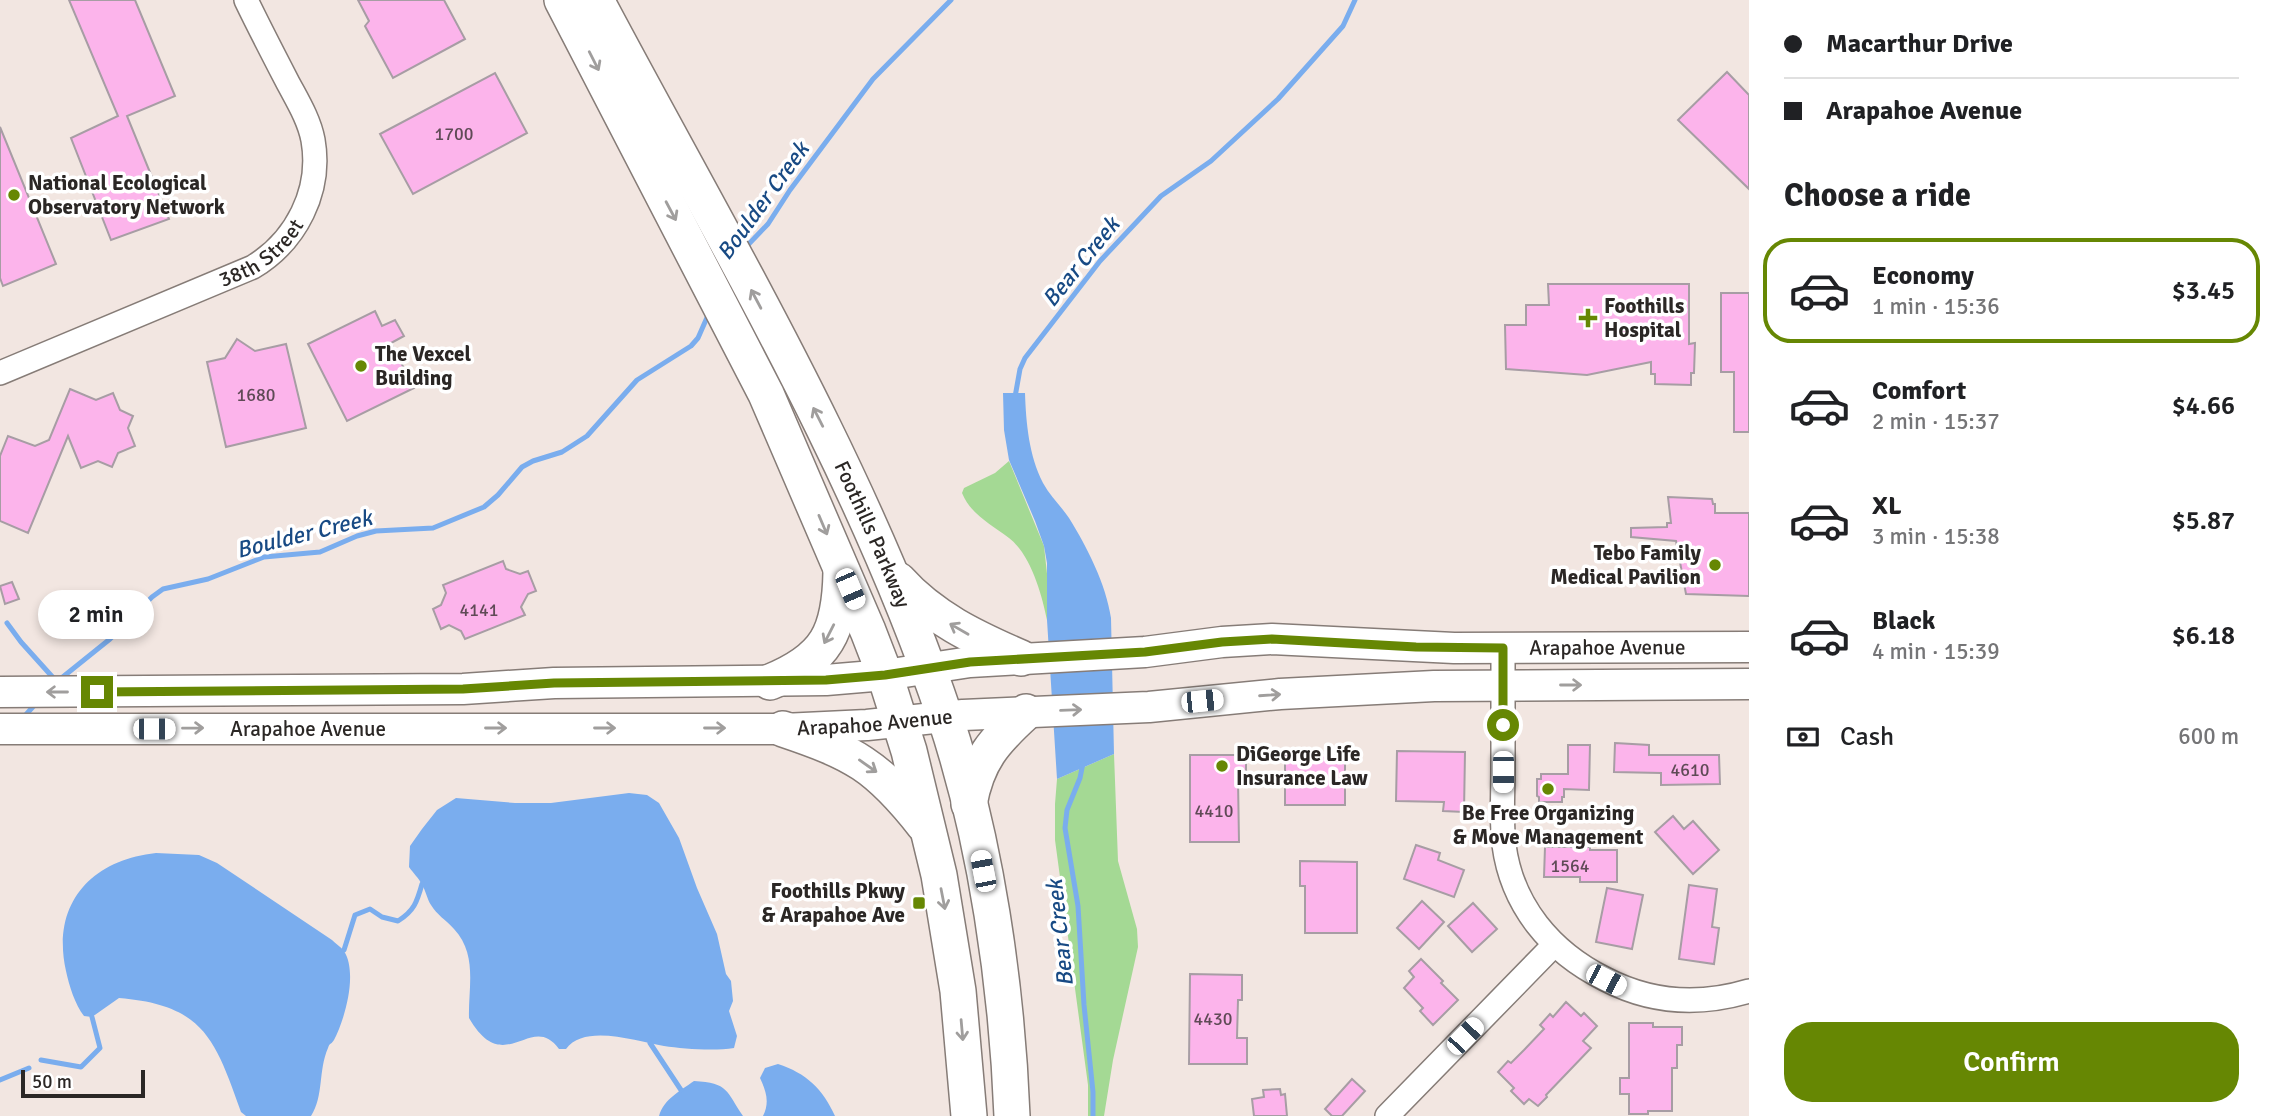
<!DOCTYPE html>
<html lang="en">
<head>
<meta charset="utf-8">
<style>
  body { margin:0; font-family:Signika,sans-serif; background:#f2f2f2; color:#202124; height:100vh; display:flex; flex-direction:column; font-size:26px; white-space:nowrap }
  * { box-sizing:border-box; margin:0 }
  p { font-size:23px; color:#757577 }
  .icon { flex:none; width:38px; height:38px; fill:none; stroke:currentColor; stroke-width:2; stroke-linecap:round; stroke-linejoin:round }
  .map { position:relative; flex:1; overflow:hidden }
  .details { display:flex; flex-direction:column; background:#fff; width:525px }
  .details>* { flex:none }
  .guide { display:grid; align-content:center; height:154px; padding:0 35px; background:#fff }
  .scale { position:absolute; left:21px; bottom:18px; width:124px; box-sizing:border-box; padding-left:7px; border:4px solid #2b2725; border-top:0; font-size:19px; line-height:24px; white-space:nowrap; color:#2b2725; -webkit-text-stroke:5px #fff; paint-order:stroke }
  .end { position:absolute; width:32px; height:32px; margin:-16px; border:9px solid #668703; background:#fff; box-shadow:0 0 0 4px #fff }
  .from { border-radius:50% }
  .bubble { position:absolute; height:49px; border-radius:24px; background:#fff; box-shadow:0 4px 10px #0003; font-size:23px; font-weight:600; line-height:49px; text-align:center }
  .car { position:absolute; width:21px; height:42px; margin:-21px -10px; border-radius:9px; box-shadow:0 0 5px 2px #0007; background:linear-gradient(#fff 24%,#345 0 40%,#fff 0 76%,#345 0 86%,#fff 0) }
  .guide b { display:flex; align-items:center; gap:24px; height:66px; font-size:26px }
  .guide b+b { border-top:2px solid #e0e0e0 }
  .guide i { width:18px; height:18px; background:#202124 }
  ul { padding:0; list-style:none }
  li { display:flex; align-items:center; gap:21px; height:105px; margin:0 14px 10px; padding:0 21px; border:4px solid transparent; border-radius:28px }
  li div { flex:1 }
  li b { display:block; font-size:26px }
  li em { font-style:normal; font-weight:600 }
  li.current { border-color:#668703 }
  li>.icon { width:63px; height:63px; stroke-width:1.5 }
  h2 { padding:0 35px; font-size:32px; line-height:84px }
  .pay { display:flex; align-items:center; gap:18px; height:77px; padding:0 35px; font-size:26px }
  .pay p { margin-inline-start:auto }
  .button { display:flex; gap:14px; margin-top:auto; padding:14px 35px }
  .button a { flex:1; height:80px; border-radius:28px; background:#668703; color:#fff; font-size:28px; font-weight:600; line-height:80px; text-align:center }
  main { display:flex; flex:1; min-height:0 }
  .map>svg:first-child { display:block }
</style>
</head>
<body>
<main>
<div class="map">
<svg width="1749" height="1116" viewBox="0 0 1749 1116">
  <rect width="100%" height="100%" fill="#f2e6e1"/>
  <g fill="#a4d994">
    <path d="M 1009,461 L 1044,546 L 1048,583 L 1047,620 C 1042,595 1031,555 1009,538 C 991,524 971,515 962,493 L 964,488 L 995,473 Z"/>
    <polygon points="1114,754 1118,861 1137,929 1138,947 1113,1060 1104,1116 1088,1116 1088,1085 1055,840 1055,804 1057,779"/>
  </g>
  <g fill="#7aadee">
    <path d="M 1003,393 L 1025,393 C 1026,423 1029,456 1043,483 C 1050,496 1061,506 1069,518 C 1087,547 1106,584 1111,618 L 1114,754 L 1057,779 L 1047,620 L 1047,563 L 1044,546 L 1035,521 L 1009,460 L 1004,430 Z"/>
    <path d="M 629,793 L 647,795 L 659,803 L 679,838 L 697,888 L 717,934 L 726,974 L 731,981 L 733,1001 L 729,1011 L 737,1036 L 734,1048 C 715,1051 683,1049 664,1046 C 638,1042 585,1023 566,1049 L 559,1049 C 531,1010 505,1080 469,1018 C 468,988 478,955 454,929 C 446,920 437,915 431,905 C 427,899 426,891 422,885 C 419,878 413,873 409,867 L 410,846 L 422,829 L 437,810 L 456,798 L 515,803 L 551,803 Z"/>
    <path d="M 156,853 L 199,855 L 217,863 L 332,940 C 335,943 341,947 344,951 C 358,973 345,1019 334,1040 C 330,1046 330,1042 328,1048 C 318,1071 324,1096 311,1116 L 246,1116 L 241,1112 C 215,1039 204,1005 119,998 L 92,1017 L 84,1016 C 75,1005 69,985 66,971 C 51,904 91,860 156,853 Z"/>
    <path d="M 778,1064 C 806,1073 823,1089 835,1116 L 763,1116 C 770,1102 766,1091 760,1078 L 765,1068 Z"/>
    <path d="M 694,1081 C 729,1083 726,1091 743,1116 L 659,1116 C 664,1099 680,1091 694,1081 Z"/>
  </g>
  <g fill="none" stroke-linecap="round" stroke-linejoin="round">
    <g stroke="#7aadee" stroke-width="5">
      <polyline points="744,249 768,224 790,190 873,79 951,0"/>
      <polyline points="1015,397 1020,369 1025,358 1100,261 1161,196 1211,161 1278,99 1343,26 1355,0"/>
      <polyline points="7,623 21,642 57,682"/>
      <polyline points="59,680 110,639 152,597 163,589 208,579 264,557 320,552 357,536 376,531 433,528 484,507 498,495 522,467 533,461 562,452 587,436 637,380 691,346 698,338 709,313"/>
      <polyline points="23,718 38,701"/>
      <polyline points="1083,763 1080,778 1067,810 1065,828 1078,906 1084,1005 1093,1092 1093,1116"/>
      <path d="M 344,950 L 355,915 L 370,909 L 382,917 L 398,921 C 414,911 417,902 422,884"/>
      <polyline points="650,1043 681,1090"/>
      <polyline points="41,1060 81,1067 100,1048 92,1017"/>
      <polyline points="0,1080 29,1068"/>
    </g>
  </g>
  <g fill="#fcb4eb" stroke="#a79da4" stroke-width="2">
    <polygon points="69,0 135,0 175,96 127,116 169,219 111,240 71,138 118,116"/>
    <polygon points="358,0 444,0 465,39 393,78 365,26 369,21"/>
    <polygon points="1727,72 1749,95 1749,189 1678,120"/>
    <polygon points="495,73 527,133 413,194 380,134"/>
    <polygon points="0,127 56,264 3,286 0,278"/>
    <polygon points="1548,284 1689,284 1689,344 1695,343 1694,373 1691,373 1691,385 1655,384 1655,374 1651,374 1651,362 1587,375 1506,369 1505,325 1526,325 1526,305 1549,305"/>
    <polygon points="1721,293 1749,293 1749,432 1734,432 1734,372 1721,372"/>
    <polygon points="375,311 382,326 395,320 404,336 391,343 414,388 347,421 308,344"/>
    <polygon points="237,339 255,351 286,344 306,428 226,447 207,362 225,358"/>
    <polygon points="70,389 96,400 113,393 120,410 133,416 128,428 135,446 118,453 112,467 98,461 81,468 68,436 28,533 0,521 0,456 8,436 35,446 49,440"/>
    <polygon points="1668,497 1712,499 1713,504 1715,504 1715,513 1749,513 1749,596 1686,594 1676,541 1631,537 1631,528 1667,527 1667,523 1671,523"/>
    <polygon points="503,561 506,569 520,574 528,571 536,591 528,594 521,607 525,615 465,639 461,631 449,625 441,629 433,609 441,605 446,593 443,585"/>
    <polygon points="12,582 19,599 5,604 0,586"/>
    <polygon points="1615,743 1649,745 1649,755 1719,755 1720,784 1661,785 1661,773 1614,772"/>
    <polygon points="1568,745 1590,745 1589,790 1564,789 1564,797 1562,797 1562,802 1539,802 1539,797 1537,796 1537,779 1541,779 1541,774 1568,774"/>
    <polygon points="1397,751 1465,752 1464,812 1443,811 1444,802 1396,801"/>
    <rect x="1285" y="754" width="60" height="51"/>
    <polygon points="1190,755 1246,755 1246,779 1238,779 1239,842 1190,842"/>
    <polygon points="1673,816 1684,829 1693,821 1719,850 1693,874 1655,832"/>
    <polygon points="1416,845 1440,853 1438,860 1464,870 1454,897 1404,879"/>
    <polygon points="1545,847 1590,847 1590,850 1617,850 1617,882 1580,882 1580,877 1544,877"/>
    <polygon points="1300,861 1357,862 1357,933 1305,933 1305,886 1300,886"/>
    <polygon points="1689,885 1717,889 1712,927 1719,928 1714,964 1679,959"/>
    <polygon points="1607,888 1643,895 1632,949 1596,942"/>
    <polygon points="1422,901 1444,922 1419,949 1397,928"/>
    <polygon points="1473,903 1497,929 1472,952 1448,926"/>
    <polygon points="1421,959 1443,981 1441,983 1458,1000 1433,1025 1420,1011 1423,1008 1404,988 1414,977 1409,971"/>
    <polygon points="1190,974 1242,975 1242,1000 1238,1000 1237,1038 1247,1038 1247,1064 1189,1064"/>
    <polygon points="1566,1002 1581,1016 1584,1013 1597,1026 1583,1041 1591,1048 1546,1095 1547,1097 1538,1106 1529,1099 1524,1104 1511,1091 1514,1088 1498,1072 1508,1061 1511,1063 1524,1050 1544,1029 1540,1025 1550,1014 1553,1017"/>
    <polygon points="1629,1023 1653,1023 1653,1027 1682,1027 1682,1045 1677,1045 1677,1068 1672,1068 1672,1111 1648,1111 1648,1114 1629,1114 1629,1094 1620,1094 1620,1078 1629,1078"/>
    <polygon points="1352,1079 1365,1091 1342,1116 1332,1116 1325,1109"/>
    <polygon points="1280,1089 1281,1095 1285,1094 1287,1116 1254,1116 1252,1099 1264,1097 1263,1090"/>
  </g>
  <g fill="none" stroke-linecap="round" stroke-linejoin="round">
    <defs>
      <g id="minor">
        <path id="s1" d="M 0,373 L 253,267 C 296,241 322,191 313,140 C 309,119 297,100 287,81 C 273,54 259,27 246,0"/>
        <path d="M 1503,648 C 1503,689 1503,730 1503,770 C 1503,795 1501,820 1504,845 C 1512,906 1551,952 1605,979 C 1651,1003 1699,1006 1749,991"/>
        <polyline points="1387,1116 1554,945"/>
      </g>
      <g id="major">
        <path id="s2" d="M 0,692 L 463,689 L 554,683 L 826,680 L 885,675 L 970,662 L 1145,652 L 1222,642 L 1272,639 L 1454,648 L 1749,647"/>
        <path id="s3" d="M 0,729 L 783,729 L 867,725 L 963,715 L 1149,707 L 1280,694 L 1434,686 L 1749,684"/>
      </g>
      <g id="highway">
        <polyline points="562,0 766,394 868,631 885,675 909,751 939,875 958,991 969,1116"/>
        <path id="s4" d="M 596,0 C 720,234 860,464 945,717 C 986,840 1007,986 1012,1116"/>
        <path d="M 898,580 C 932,618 975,638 1021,658"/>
        <path d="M 770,682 C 827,659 840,632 841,572"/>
        <path d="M 783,729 C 854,753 877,765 924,825"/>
        <path d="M 969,804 C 977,760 994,741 1026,712"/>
      </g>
    </defs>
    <use href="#minor" stroke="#867c77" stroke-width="26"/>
    <use href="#major" stroke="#867c77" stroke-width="33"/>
    <use href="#highway" stroke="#867c77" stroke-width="38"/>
    <use href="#minor" stroke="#fff" stroke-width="23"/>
    <use href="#major" stroke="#fff" stroke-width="30"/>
    <use href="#highway" stroke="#fff" stroke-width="35"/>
  </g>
  <defs><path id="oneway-shaft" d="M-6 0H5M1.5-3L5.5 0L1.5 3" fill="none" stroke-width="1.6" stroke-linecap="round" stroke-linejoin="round" transform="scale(1.75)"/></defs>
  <g stroke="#a09e9d">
    <use href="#oneway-shaft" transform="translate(594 61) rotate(63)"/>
    <use href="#oneway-shaft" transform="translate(671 211) rotate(62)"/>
    <use href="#oneway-shaft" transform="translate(756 299) rotate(-118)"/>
    <use href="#oneway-shaft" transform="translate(818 417) rotate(-117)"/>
    <use href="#oneway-shaft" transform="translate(823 525) rotate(67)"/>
    <use href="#oneway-shaft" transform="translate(959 629) rotate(-150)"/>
    <use href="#oneway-shaft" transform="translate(829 634) rotate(117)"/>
    <use href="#oneway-shaft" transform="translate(1571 685)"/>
    <use href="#oneway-shaft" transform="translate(57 692) rotate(-180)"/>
    <use href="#oneway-shaft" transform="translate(1270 695) rotate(-4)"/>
    <use href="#oneway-shaft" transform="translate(1071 710) rotate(-2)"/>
    <use href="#oneway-shaft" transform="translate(193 728) rotate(-1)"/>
    <use href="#oneway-shaft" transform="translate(496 728)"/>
    <use href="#oneway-shaft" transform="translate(605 728)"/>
    <use href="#oneway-shaft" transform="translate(715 728)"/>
    <use href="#oneway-shaft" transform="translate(868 766) rotate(35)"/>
    <use href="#oneway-shaft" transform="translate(943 899) rotate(79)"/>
    <use href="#oneway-shaft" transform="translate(962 1030) rotate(85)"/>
  </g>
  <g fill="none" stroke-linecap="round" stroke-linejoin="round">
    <polyline stroke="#668703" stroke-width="9" points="97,692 463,689 554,683 826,680 885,675 970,662 1145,652 1222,642 1272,639 1416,647 1503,648 1503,725"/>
  </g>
  <g fill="#668703" stroke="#fff" stroke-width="2.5">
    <circle cx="14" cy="195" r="7"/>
    <path d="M1584.5 307.5h7v7h7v7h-7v7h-7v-7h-7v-7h7z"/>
    <circle cx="361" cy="366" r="7"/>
    <circle cx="1715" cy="565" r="7"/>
    <circle cx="1222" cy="766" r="7"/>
    <circle cx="1548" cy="789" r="7"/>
    <rect x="912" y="896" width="14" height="14" rx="3.5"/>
  </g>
  <g text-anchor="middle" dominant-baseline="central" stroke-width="7" stroke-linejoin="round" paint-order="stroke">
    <g font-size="18" fill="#5f4a56">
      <text x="454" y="134">1700</text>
      <text x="256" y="395">1680</text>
      <text x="479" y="610">4141</text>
      <text x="1690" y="770">4610</text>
      <text x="1214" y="811">4410</text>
      <text x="1570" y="866">1564</text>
      <text x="1213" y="1019">4430</text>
    </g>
    <g font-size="21" font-weight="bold" fill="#2b2725" stroke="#fff" text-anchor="start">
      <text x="28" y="183">National Ecological<tspan x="28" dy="24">Observatory Network</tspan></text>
      <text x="1604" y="306">Foothills<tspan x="1604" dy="24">Hospital</tspan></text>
      <text x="375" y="354">The Vexcel<tspan x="375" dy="24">Building</tspan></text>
      <text x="1701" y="553" text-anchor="end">Tebo Family<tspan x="1701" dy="24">Medical Pavilion</tspan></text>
      <text x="1236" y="754">DiGeorge Life<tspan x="1236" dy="24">Insurance Law</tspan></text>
      <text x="1548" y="813" text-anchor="middle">Be Free Organizing<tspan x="1548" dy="24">&amp; Move Management</tspan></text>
      <text x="905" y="891" text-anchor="end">Foothills Pkwy<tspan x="905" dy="24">&amp; Arapahoe Ave</tspan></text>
    </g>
    <g font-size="21" fill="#2b2725" stroke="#fff">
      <text stroke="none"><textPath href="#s1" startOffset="289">38th Street</textPath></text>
      <text stroke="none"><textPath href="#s4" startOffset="602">Foothills Parkway</textPath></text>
      <text stroke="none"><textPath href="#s2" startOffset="1610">Arapahoe Avenue</textPath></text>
      <text stroke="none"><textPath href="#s3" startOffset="875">Arapahoe Avenue</textPath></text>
      <text stroke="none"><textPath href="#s3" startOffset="308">Arapahoe Avenue</textPath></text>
    </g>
    <g font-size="23" font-style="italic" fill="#184a84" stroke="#fff">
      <text transform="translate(763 201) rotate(-54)">Boulder Creek</text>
      <text transform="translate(1081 262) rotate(-51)">Bear Creek</text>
      <text transform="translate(304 534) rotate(-14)">Boulder Creek</text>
      <text transform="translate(1060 933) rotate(-96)">Bear Creek</text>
    </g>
  </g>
</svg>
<div class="scale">50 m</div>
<i class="end from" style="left:1503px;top:725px"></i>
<i class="end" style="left:97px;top:692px"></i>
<div class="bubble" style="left:38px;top:590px;width:116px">2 min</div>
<i class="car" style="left:850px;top:589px;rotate:157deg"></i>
<i class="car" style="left:1202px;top:701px;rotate:84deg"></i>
<i class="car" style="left:154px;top:729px;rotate:90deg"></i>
<i class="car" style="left:1503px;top:772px;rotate:180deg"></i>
<i class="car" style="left:983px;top:871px;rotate:349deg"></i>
<i class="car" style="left:1606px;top:980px;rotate:117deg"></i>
<i class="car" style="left:1465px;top:1036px;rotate:44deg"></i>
</div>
<section class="details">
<div class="guide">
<b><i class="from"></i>Macarthur Drive</b>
<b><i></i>Arapahoe Avenue</b>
</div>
<h2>Choose a ride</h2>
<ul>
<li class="current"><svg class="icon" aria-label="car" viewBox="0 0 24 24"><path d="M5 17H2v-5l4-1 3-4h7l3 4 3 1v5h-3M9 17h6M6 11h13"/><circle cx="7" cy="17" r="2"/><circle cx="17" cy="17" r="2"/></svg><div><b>Economy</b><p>1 min · 15:36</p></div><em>$3.45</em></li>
<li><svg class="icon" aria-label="car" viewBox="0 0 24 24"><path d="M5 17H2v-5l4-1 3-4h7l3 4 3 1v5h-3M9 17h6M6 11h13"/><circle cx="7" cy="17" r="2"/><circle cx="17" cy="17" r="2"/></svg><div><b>Comfort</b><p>2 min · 15:37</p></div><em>$4.66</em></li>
<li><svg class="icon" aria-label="car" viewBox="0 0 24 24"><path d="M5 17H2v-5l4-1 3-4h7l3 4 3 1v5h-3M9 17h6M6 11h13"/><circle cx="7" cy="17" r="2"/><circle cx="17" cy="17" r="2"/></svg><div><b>XL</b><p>3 min · 15:38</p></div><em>$5.87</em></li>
<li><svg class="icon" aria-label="car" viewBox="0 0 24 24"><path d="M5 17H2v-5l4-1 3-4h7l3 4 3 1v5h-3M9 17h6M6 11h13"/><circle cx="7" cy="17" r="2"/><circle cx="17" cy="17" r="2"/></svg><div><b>Black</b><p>4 min · 15:39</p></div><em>$6.18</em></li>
</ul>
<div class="pay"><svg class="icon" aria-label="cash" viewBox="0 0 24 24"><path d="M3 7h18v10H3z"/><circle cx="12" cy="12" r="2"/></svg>Cash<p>600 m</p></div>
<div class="button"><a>Confirm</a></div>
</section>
</main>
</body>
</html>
